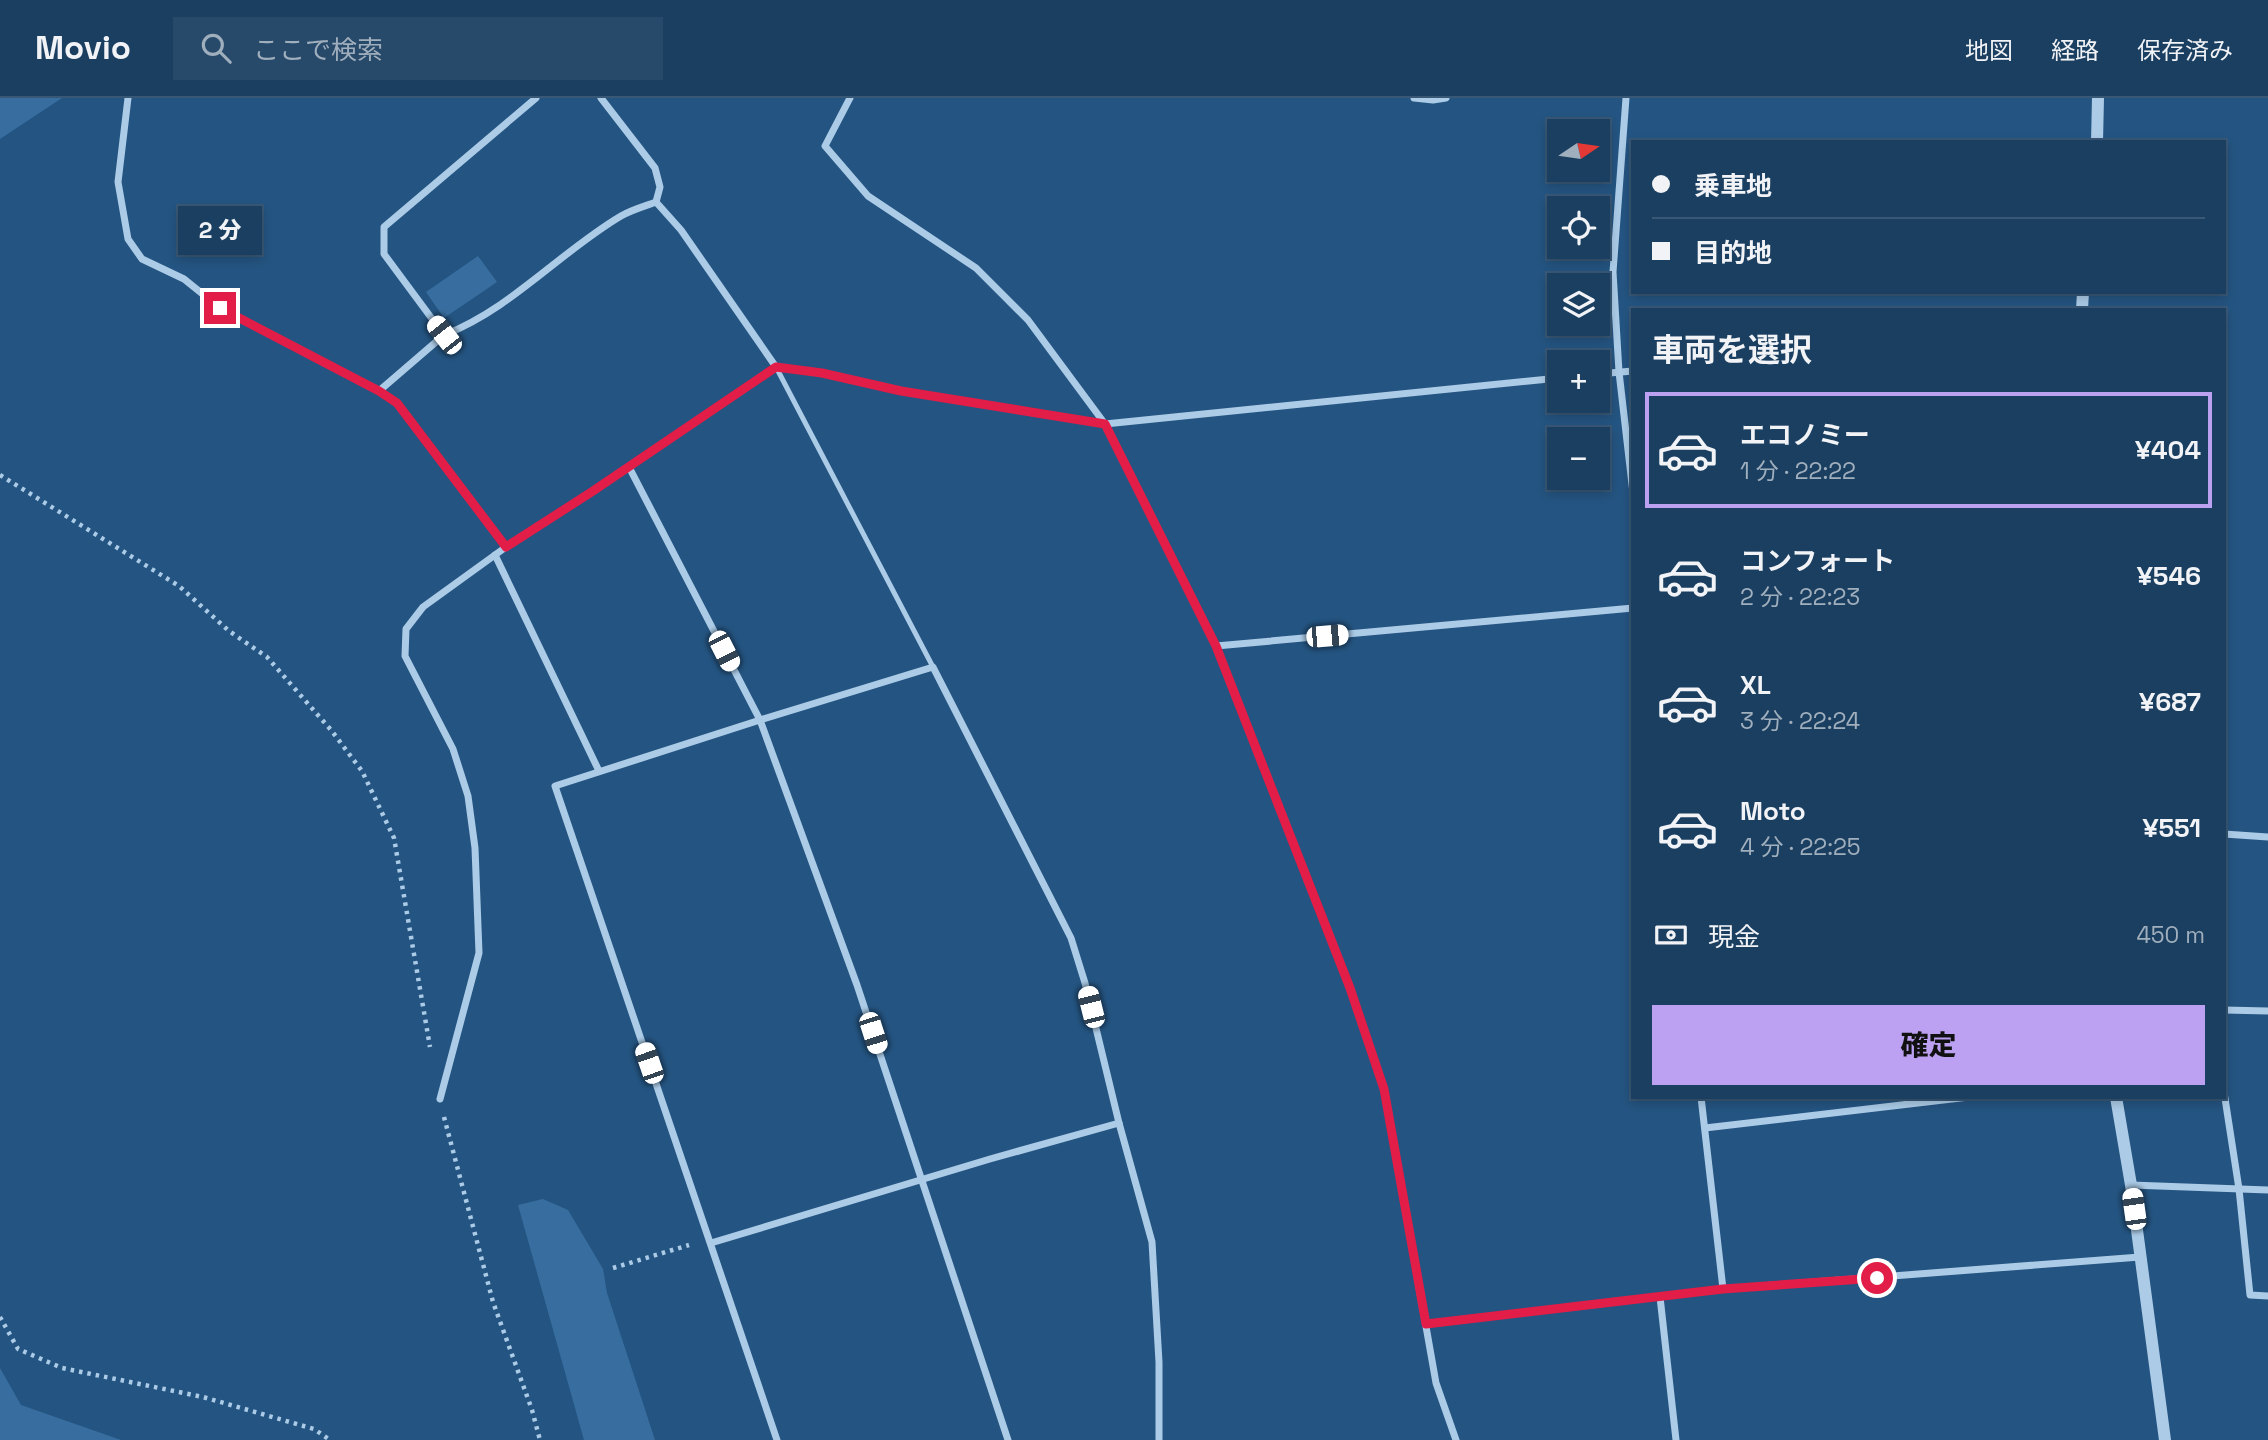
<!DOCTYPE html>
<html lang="ja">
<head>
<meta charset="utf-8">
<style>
  body { margin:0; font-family:"Space Grotesk","Noto Sans JP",sans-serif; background:#284a6a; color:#f1f3f6; height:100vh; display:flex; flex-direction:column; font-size:26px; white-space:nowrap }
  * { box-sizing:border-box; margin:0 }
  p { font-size:23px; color:#a0afbd }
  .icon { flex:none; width:38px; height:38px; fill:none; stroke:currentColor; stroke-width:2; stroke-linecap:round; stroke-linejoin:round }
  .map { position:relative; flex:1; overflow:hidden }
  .panel { position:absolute; left:1631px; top:210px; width:595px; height:791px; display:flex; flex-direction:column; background:#1b3f61; border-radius:0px; box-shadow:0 4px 10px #0003,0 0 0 2px #395876 }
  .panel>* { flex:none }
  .hud { position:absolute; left:1631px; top:42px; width:595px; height:154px; border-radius:0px; box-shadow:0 4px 10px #0003,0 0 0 2px #395876; display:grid; align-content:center; height:154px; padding:0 21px; background:#1b3f61 }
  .needle { width:46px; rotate:77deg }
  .tools { position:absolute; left:1547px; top:21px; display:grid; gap:14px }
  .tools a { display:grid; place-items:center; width:63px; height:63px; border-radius:0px; background:#1b3f61; box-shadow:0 4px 10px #0003,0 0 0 2px #395876; font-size:35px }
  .end { position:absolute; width:32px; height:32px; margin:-16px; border:9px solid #e11d48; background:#fff; box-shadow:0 0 0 4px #fff }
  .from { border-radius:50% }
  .bubble { position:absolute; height:49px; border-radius:0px; background:#1b3f61; box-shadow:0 4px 10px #0003,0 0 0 2px #395876; font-size:23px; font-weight:800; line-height:49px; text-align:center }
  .car { position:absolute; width:21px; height:42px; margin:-21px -10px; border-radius:9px; box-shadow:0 0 5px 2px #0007; background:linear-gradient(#fff 24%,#345 0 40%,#fff 0 76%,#345 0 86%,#fff 0) }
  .hud b { display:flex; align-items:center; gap:24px; height:66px; font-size:26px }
  .hud b+b { border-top:2px solid #395876 }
  .hud i { width:18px; height:18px; background:#f1f3f6 }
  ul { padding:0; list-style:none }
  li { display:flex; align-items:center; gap:21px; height:116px; margin:0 14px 10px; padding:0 7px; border:4px solid transparent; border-radius:0px }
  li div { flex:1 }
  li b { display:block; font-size:26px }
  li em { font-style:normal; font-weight:800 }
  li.active { border-color:#bca0f2 }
  li>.icon { width:63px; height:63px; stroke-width:1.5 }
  h2 { padding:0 21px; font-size:32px; line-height:84px }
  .pay { display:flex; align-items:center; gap:18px; height:77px; padding:0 21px; font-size:26px }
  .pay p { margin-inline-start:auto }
  .button { display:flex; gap:14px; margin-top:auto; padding:14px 21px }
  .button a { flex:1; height:80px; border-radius:0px; background:#bca0f2; color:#111; font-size:28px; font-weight:800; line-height:80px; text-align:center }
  header { display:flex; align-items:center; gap:42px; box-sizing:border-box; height:98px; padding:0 35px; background:#1b3f61; border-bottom:2px solid #395876 }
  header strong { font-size:33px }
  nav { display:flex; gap:38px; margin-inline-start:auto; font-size:24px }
  .search { width:490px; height:63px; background:#284a6a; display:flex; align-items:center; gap:18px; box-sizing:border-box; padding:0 24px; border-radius:0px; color:#a0afbd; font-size:26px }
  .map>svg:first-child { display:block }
</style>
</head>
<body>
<header>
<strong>Movio</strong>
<div class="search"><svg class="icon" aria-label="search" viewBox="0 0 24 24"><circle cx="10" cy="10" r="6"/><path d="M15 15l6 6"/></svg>ここで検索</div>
<nav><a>地図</a><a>経路</a><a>保存済み</a></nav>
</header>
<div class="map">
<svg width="2268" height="1342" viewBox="0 0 2268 1342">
  <rect width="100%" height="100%" fill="#245481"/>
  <g fill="#386e9f">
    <polygon points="0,0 62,0 0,41"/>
    <polygon points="478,158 497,184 444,220 426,194"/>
    <polygon points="543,1101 568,1112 603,1171 607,1195 655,1342 584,1342 518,1107"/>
    <polygon points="0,1270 21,1307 121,1342 0,1342"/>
  </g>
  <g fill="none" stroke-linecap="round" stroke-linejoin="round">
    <g stroke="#abcbe7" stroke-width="4.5" stroke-dasharray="3.5 5" stroke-linecap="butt">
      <polyline points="0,377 179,488 229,533 267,559 331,632 362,673 394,740 430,949"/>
      <polyline points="444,1019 493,1204 532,1312 540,1342"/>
      <polyline points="613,1170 689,1147"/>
      <polyline points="0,1219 18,1251 62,1270 203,1299 314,1331 330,1342"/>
    </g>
    <polyline stroke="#abcbe7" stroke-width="5" points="776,269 933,569"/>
    <g stroke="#abcbe7" stroke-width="7">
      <polyline points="128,0 118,84 128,141 142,161 184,181 220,210 379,293 397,305 506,449"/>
      <path d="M 536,0 L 384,129 L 384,156 L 444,237 C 511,211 560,154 621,118 C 631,112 645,108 656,104"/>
      <polyline points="601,0 655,70 660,89 656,104"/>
      <polyline points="850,0 825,48 868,98 976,170 1028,222 1105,326 1216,548 1350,890 1384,991 1436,1285 1456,1342"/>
      <polyline points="1414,0 1433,2 1446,0"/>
      <polyline points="1626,0 1613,174 1619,274 1633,395"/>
      <polyline points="656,104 681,132 776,269"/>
      <polyline points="1598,276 1633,273"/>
      <polyline points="379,293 444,237"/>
      <polyline points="629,369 760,622 857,887 1008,1342"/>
      <polyline points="495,457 599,673"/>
      <polyline points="1216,548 1633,510"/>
      <polyline points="2224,736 2268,739"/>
      <polyline points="2224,912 2268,913"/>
      <polyline points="2224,994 2239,1091 2250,1197 2268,1198"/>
      <polyline points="1701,999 1723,1191"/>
      <polyline points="440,1001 479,855 475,750 468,698 453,651 405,558 406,531 423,509 506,449 593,393 776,269 822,275 901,293 1105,326 1559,280"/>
      <polyline points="1705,1030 1969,999"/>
      <polyline points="2131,1087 2268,1092"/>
      <polyline points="711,1145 990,1061 1119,1025"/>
      <polyline points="1660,1199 1676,1342"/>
      <polyline points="1426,1226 1723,1191 2140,1159"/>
      <polyline points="777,1342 555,688 760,622 933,569 1071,840 1085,885 1119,1025 1152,1144 1159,1264 1159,1342"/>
    </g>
    <g stroke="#abcbe7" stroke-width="12">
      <polyline points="2097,44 2098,0"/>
      <polyline points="2082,212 2083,194"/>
      <polyline points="2116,999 2131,1087 2165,1342"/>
    </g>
  </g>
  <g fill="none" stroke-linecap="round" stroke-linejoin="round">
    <polyline stroke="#e11d48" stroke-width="9" points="220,210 379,293 397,305 506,449 593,393 776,269 822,275 901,293 1105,326 1216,548 1350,890 1384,991 1426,1226 1723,1191 1877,1180"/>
  </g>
</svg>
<div class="tools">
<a><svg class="needle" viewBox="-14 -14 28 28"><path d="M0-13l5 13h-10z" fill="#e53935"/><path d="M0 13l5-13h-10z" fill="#a0afbd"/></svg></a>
<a><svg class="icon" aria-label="locate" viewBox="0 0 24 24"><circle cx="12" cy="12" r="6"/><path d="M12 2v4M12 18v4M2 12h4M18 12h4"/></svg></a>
<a><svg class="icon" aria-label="layers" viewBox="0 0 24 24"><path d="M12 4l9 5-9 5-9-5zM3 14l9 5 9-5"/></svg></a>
<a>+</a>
<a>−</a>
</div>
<i class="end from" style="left:1877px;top:1180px"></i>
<i class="end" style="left:220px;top:210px"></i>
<div class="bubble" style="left:178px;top:108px;width:84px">2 分</div>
<i class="car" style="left:444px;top:237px;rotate:322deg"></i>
<i class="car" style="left:1327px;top:538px;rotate:85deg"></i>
<i class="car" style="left:724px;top:553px;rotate:153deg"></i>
<i class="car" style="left:1091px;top:909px;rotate:346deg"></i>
<i class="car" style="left:873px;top:935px;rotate:162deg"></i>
<i class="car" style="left:649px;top:965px;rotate:341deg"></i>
<i class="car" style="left:2134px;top:1111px;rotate:352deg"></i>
<div class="hud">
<b><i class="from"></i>乗車地</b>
<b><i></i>目的地</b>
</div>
<section class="panel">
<h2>車両を選択</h2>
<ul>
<li class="active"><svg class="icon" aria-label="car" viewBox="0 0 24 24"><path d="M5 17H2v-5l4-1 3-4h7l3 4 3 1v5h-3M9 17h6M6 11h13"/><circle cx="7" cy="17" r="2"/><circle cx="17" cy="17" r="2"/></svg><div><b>エコノミー</b><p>1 分 · 22:22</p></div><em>¥404</em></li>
<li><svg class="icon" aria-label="car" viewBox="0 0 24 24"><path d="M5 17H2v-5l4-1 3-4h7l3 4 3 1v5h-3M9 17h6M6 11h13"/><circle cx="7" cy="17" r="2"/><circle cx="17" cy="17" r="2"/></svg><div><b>コンフォート</b><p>2 分 · 22:23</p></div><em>¥546</em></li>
<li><svg class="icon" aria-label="car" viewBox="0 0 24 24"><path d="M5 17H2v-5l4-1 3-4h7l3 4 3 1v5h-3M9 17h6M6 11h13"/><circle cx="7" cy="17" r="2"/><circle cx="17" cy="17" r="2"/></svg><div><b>XL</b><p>3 分 · 22:24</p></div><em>¥687</em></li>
<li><svg class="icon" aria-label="car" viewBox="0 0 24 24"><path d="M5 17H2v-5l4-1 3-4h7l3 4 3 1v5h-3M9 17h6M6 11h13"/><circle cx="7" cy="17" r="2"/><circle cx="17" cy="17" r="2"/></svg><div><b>Moto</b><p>4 分 · 22:25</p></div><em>¥551</em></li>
</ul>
<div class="pay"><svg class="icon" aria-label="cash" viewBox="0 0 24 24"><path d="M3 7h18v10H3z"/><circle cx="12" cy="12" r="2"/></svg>現金<p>450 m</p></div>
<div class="button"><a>確定</a></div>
</section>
</div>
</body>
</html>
